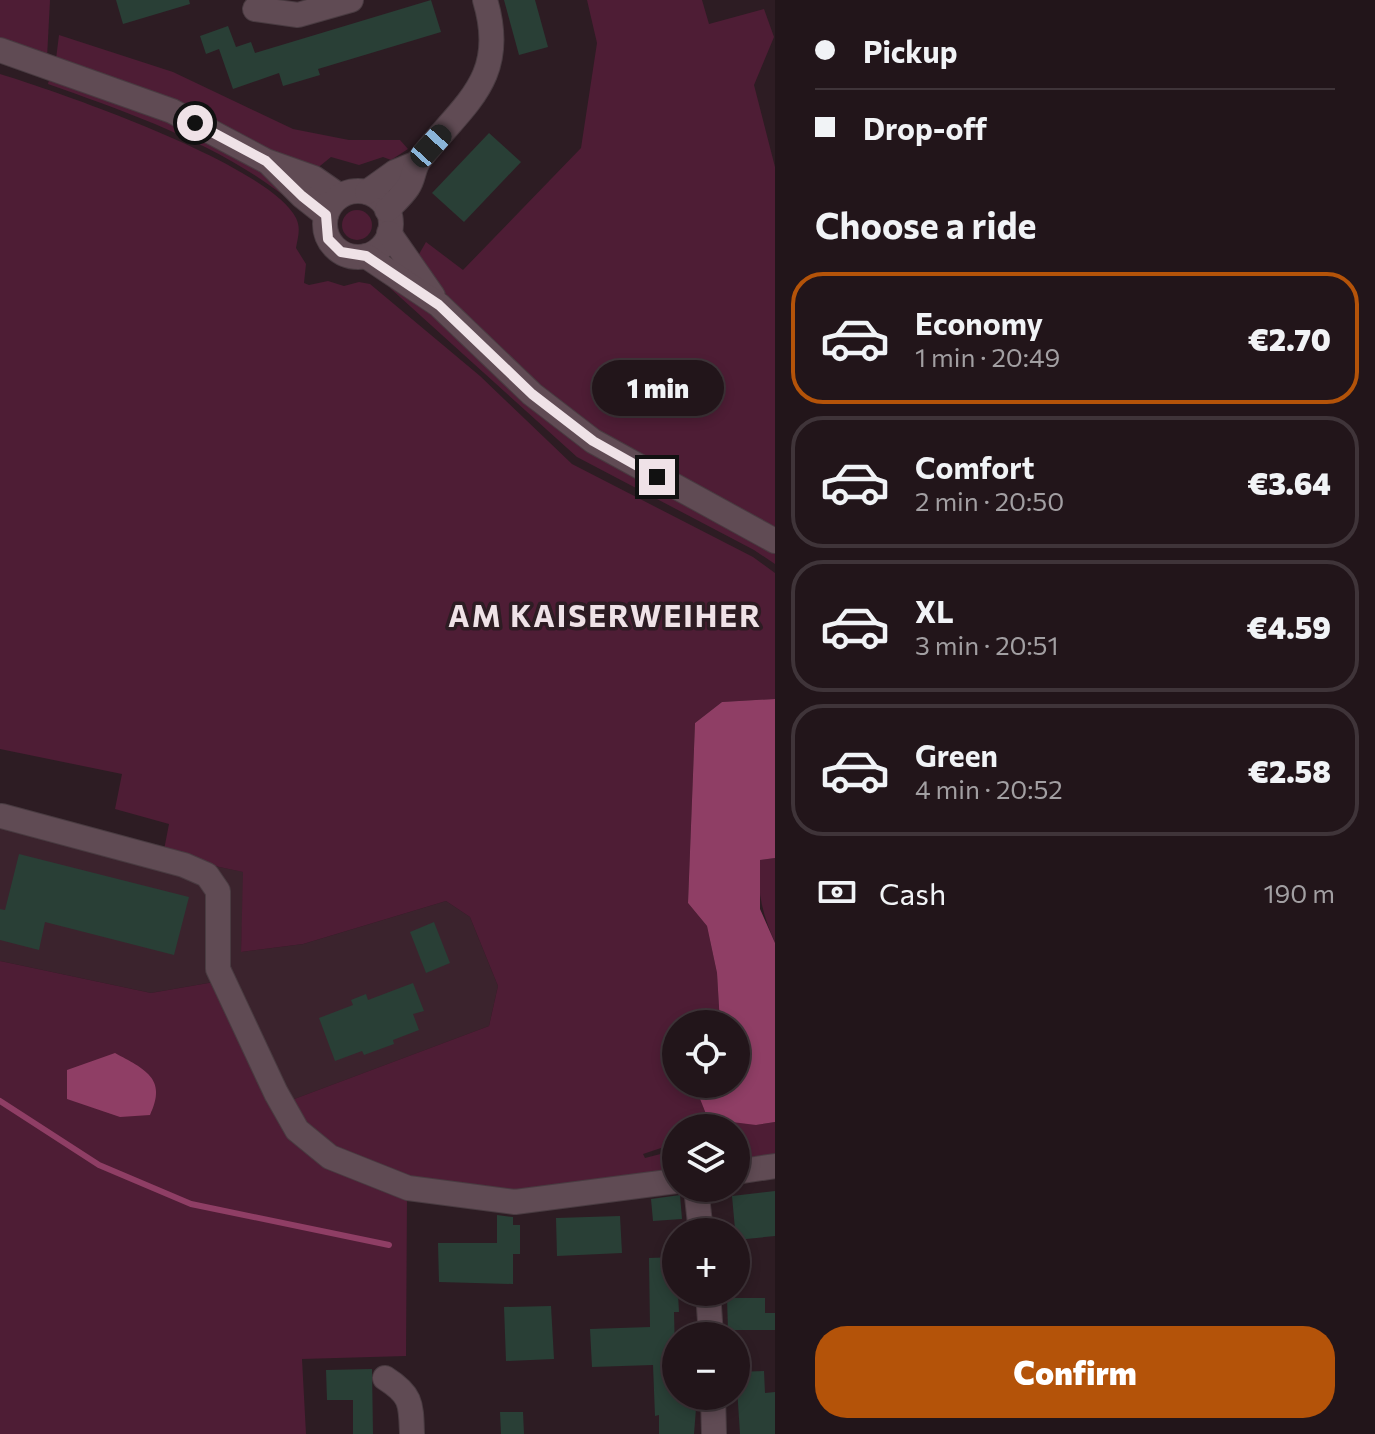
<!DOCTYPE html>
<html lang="en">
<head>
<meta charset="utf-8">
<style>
  body { margin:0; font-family:Commissioner,sans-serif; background:#2a1e23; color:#f1f3f6; height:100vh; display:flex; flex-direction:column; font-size:30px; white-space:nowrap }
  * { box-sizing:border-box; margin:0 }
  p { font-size:26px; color:#a29fa2 }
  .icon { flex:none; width:44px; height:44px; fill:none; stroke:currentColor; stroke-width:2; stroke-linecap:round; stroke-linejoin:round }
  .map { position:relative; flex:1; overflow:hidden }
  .panel { display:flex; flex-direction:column; background:#22151a; width:600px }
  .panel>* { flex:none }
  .guide { display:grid; align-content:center; height:176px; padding:0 40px; background:#22151a }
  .fabs { position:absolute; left:662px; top:1010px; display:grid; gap:16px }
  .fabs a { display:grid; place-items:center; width:88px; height:88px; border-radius:50%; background:#22151a; box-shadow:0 4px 12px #0003,0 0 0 2px #3f3439; font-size:40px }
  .end { position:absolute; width:36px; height:36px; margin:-18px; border:10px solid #efe2e7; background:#111; box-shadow:0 0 0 4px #111 }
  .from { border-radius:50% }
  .bubble { position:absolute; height:56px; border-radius:28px; background:#22151a; box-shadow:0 4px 12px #0003,0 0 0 2px #3f3439; font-size:26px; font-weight:800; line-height:56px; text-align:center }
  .car { position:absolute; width:24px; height:48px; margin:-24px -12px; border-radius:10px; box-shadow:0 0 6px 2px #0007; background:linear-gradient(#222 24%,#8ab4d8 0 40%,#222 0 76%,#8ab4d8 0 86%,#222 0) }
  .guide b { display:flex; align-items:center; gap:28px; height:76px; font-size:30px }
  .guide b+b { border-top:2px solid #3f3439 }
  .guide i { width:20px; height:20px; background:#f1f3f6 }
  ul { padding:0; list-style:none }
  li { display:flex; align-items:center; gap:24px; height:132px; margin:0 16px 12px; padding:0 24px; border:4px solid #3f3439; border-radius:32px }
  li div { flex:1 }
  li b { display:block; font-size:30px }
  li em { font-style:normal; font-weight:800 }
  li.on { border-color:#b45309 }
  li>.icon { width:72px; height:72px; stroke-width:1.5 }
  h2 { padding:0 40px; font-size:36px; line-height:96px }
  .pay { display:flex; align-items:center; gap:20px; height:88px; padding:0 40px; font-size:30px }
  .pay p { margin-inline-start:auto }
  .button { display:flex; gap:16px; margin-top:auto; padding:16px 40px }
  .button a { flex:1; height:92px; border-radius:32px; background:#b45309; color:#fff; font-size:32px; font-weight:800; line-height:92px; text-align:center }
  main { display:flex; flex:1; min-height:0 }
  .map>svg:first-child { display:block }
</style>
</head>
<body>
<main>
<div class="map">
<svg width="775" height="1434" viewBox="0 0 775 1434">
  <rect width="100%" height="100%" fill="#2d1c23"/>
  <polygon fill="#3b232d" points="0,822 244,872 241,952 303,944 446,901 470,917 498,986 489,1026 289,1101 220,981 151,993 0,961"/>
  <g fill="#4e1d35">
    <polygon points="0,0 50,0 47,58 0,43"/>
    <polygon points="587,0 702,0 709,24 764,9 774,37 754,85 775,167 775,535 659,472 535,390 442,290 418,256 426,242 463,270 581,148 597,43"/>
    <polygon points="59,35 173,72 293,129 349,140 400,140 408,149 391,160 383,157 359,165 331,157 315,170 56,59"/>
    <path d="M 0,74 C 59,92 270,165 296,218 C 301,228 298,237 296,248 L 306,264 L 304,283 L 309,285 L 328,281 L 344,286 L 359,282 L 370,284 L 480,376 L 572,464 L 753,557 L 775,573 L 775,699 L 722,702 L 695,723 L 688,903 L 707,926 L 717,973 L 720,1024 L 676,1024 L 676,1084 L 697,1084 L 696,1087 L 756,1125 L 775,1122 L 775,1161 L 736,1167 L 736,1128 L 676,1128 L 676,1143 L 643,1154 L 645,1158 L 676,1150 L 676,1176 L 514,1194 L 407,1194 L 406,1356 L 302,1359 L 306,1434 L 0,1434 L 0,961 L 151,993 L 220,981 L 289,1101 L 489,1026 L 498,986 L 470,917 L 446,901 L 303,944 L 241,952 L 243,872 L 163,855 L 169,824 L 115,809 L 122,774 L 0,749 Z"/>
    <path d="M 50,75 C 135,106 224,135 292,196 L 288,199 C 217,143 132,114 48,84 Z"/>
    <circle cx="357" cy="225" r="15"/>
    <polygon points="394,283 528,398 775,548 775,564 754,550 577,457 390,288"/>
    <path d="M 775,858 L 775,943 C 763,915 756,891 760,860 Z"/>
  </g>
  <g fill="#8f3e65">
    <polygon points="775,699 775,858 760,860 760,909 775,943 775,1122 756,1125 708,1119 695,1086 736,1084 736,1024 720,1024 717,973 707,926 688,903 695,723 722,702"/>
    <path d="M 115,1053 C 144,1069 168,1078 150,1115 L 120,1117 L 67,1099 L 67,1070 Z"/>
  </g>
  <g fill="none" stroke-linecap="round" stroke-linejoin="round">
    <polyline stroke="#8f3e65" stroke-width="6" points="0,1101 99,1165 191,1204 389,1245"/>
  </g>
  <g fill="#293f36">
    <polygon points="116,0 189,0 190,4 123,24"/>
    <polygon points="431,0 441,32 318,69 320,75 283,86 279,73 233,89 219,49 206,54 200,36 228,26 236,47 251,42 255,53"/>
    <polygon points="504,0 535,0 548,47 519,55"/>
    <polygon points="489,133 521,162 464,222 432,193"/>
    <polygon points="19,854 189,897 174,955 45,922 39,950 0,940 0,909 5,910"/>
    <polygon points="434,922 450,963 426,973 410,932"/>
    <polygon points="413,983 424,1011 413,1014 419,1030 393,1040 394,1044 364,1055 362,1051 335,1061 319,1018 353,1005 351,1000 366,994 368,1000"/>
    <polygon points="775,1191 775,1236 736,1240 732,1196"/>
    <polygon points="680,1195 682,1219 653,1221 651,1199"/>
    <polygon points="497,1215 513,1217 513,1225 520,1225 520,1254 513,1254 513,1284 439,1282 438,1243 497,1243"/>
    <polygon points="620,1216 622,1253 557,1256 556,1218"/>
    <polygon points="676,1257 679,1312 674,1312 676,1396 697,1396 694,1434 659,1434 659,1415 655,1416 653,1365 592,1367 590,1329 650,1327 649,1258"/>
    <polygon points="727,1298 765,1298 765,1313 775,1313 775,1330 728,1330"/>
    <polygon points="551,1306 554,1359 506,1361 504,1307"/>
    <polygon points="372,1369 373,1434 353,1434 353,1400 327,1400 326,1370"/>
    <polygon points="764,1371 765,1393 775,1392 775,1434 740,1434 736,1372"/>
    <polygon points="500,1412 523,1412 524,1434 501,1434"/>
  </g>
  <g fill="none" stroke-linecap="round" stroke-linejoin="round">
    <defs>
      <g id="street">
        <polyline points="255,9 298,15 351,0"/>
        <polyline points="0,50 172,111 266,161 314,178 340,196"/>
        <polyline points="271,165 302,196 326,215"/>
        <circle cx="358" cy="224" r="33"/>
        <polyline points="367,192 395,172 417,163"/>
        <path d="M 387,210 C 394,203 403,195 408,187 C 414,179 413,167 420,159 C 463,104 509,79 485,0"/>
        <polyline points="389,233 433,296"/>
        <polyline points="366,256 439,305 532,394 593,441 775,541"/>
        <polyline points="2,816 184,865 207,875 218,891 218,969 276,1093 297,1130 330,1157 408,1188 515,1202 676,1181"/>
        <polyline points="736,1172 775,1166"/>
        <polyline points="696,1188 701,1232"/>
        <polyline points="708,1292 711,1336"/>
        <path d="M 385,1378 C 412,1395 411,1404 412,1434"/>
        <polyline points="713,1396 714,1434"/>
      </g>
    </defs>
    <use href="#street" stroke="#493b41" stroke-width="26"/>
    <use href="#street" stroke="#604b54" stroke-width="24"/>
  </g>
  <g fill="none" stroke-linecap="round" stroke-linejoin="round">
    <polyline stroke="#efe2e7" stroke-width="10" points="195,123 266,161 302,196 326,215 328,239 341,252 366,256 439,305 532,394 593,441 657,477"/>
  </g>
  <g text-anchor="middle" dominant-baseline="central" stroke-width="7" stroke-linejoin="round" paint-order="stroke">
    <g font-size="30" font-weight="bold" letter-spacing="2" fill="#efe2e7" stroke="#2d1c23">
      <text x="605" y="614">AM KAISERWEIHER</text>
    </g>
  </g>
</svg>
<div class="fabs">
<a><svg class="icon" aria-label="locate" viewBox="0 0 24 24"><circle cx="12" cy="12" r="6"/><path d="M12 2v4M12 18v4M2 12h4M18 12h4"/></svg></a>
<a><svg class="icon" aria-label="layers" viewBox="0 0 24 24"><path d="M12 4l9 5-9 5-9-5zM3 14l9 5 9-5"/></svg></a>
<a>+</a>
<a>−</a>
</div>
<i class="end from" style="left:195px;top:123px"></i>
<i class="end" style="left:657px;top:477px"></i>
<div class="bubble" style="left:592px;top:360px;width:132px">1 min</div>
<i class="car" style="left:431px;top:146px;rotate:42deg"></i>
</div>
<section class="panel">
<div class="guide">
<b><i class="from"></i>Pickup</b>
<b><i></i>Drop-off</b>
</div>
<h2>Choose a ride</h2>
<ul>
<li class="on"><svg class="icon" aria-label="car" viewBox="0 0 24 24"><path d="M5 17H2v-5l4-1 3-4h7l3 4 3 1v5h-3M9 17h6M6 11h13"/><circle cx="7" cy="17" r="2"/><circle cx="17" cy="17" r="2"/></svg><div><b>Economy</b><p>1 min · 20:49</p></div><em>€2.70</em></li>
<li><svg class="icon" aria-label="car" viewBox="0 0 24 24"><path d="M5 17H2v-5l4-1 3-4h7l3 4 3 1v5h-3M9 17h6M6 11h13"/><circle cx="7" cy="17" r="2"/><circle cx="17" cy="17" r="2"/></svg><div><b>Comfort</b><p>2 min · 20:50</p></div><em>€3.64</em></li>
<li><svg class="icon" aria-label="car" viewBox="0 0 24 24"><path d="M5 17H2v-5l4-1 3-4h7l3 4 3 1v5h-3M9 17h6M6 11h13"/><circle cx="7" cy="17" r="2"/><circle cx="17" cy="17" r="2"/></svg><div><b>XL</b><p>3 min · 20:51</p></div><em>€4.59</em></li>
<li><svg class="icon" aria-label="car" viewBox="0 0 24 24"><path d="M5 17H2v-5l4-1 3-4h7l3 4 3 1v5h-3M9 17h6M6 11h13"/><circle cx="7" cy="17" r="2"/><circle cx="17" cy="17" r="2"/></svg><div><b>Green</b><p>4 min · 20:52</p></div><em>€2.58</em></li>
</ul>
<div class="pay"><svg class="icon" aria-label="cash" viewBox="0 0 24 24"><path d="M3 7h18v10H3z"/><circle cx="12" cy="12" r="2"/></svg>Cash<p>190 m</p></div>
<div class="button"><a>Confirm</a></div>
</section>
</main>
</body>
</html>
